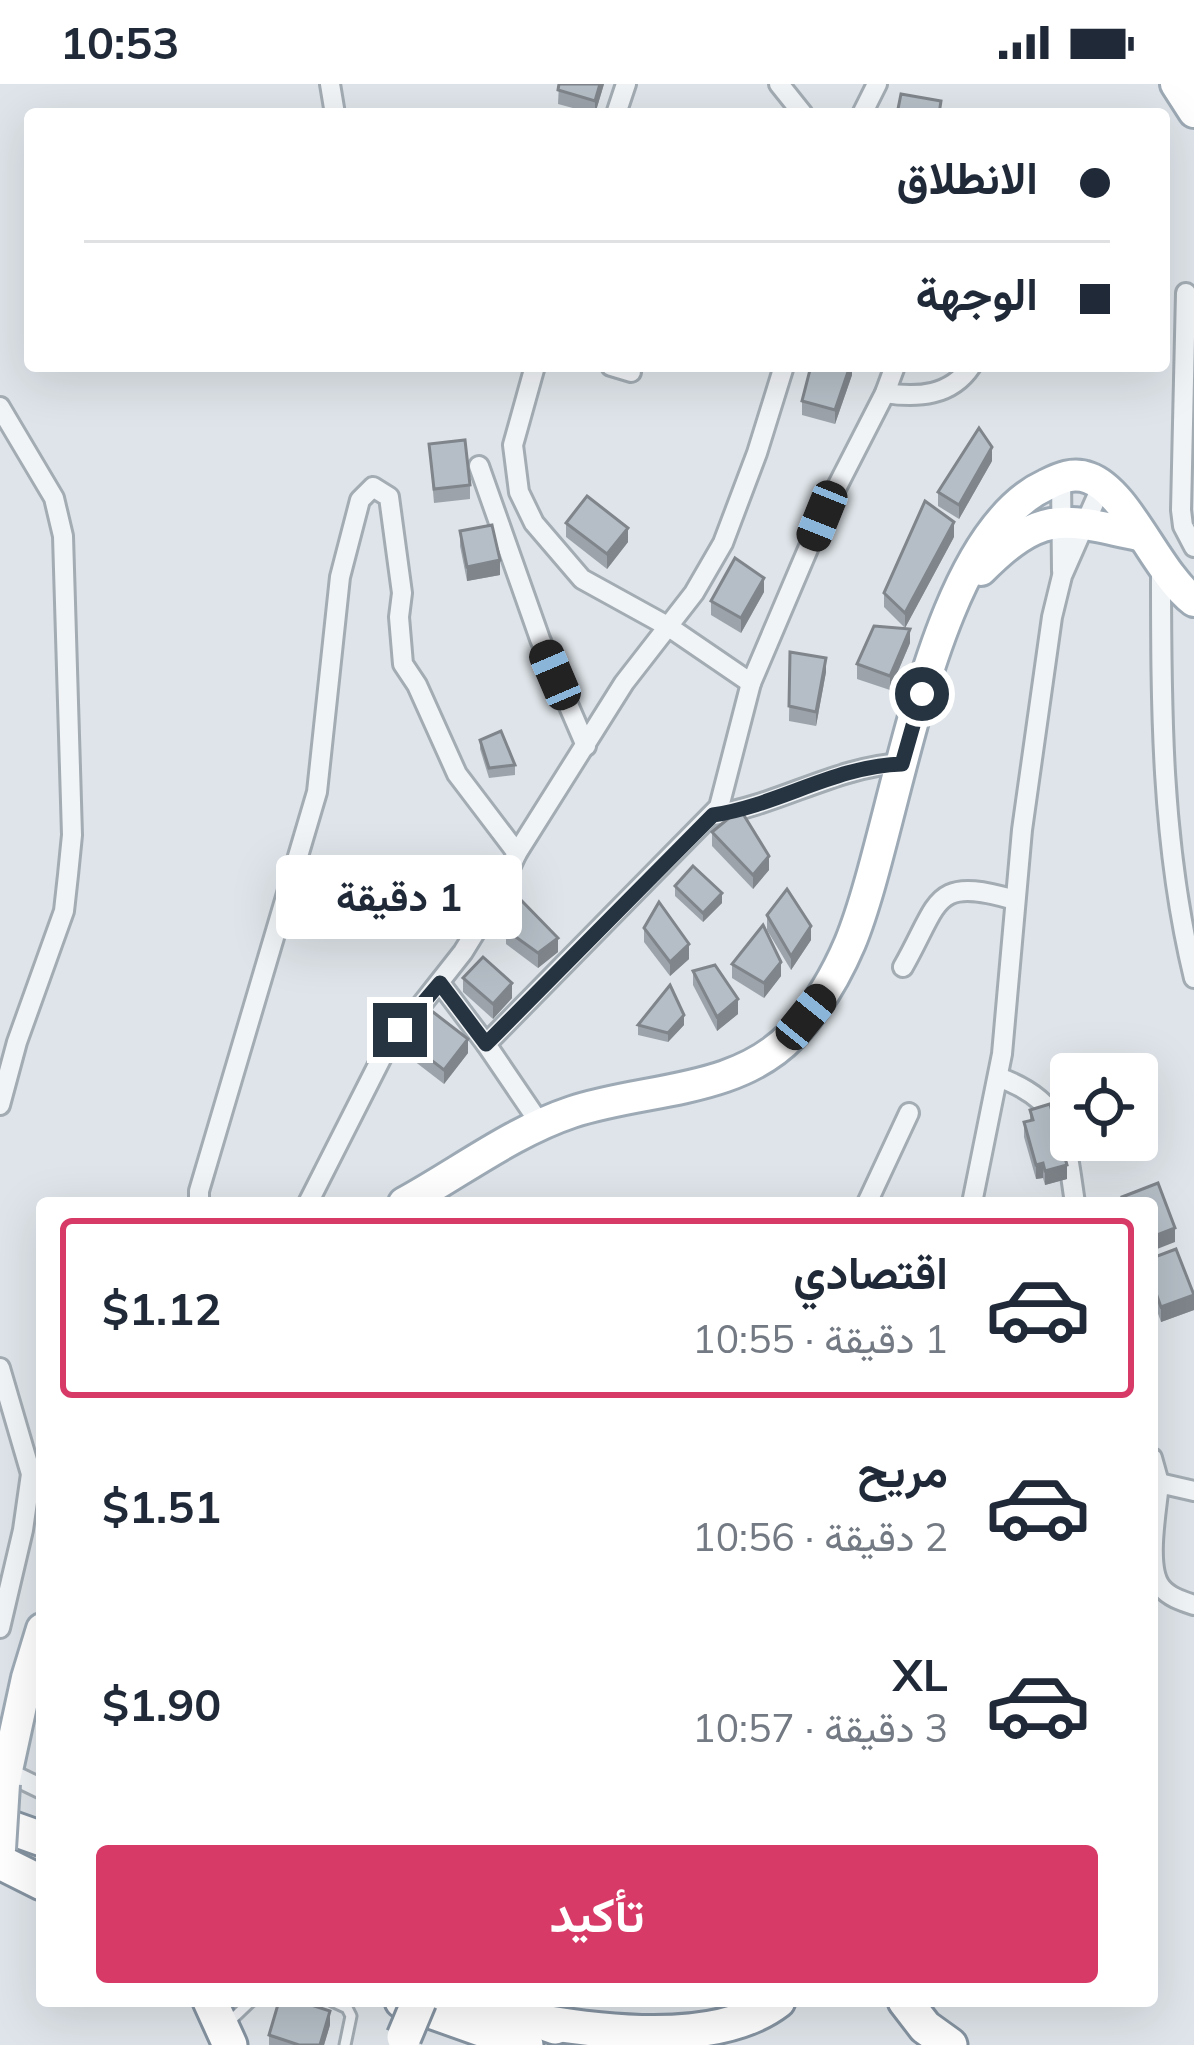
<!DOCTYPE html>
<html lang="ar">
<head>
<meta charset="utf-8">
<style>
  body { margin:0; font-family:Mulish,Vazirmatn,sans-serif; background:#f6f6f7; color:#1f2937; direction:rtl; height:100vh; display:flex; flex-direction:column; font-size:45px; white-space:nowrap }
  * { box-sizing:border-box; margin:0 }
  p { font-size:39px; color:#747a83 }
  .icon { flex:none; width:66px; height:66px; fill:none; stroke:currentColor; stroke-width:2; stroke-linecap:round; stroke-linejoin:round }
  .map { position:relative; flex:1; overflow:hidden; direction:ltr }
  .side { position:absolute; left:36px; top:1113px; width:1122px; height:810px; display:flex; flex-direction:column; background:#fff; border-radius:12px; box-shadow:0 12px 48px #0002; direction:rtl }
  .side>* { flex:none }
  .hud { position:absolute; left:24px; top:24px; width:1146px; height:264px; border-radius:12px; box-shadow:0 12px 48px #0002; direction:rtl; display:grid; align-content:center; height:264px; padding:0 60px; background:#fff }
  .fabs { position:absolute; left:1050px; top:969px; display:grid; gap:24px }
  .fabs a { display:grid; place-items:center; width:108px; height:108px; border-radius:12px; background:#fff; box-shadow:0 12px 48px #0002; font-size:60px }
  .end { position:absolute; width:54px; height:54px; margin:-27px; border:15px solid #263441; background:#fff; box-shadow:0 0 0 6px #fff }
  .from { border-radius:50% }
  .bubble { position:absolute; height:84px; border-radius:12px; background:#fff; box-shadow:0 12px 48px #0002; font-size:39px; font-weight:700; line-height:84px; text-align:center; direction:rtl }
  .car { position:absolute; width:36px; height:72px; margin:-36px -18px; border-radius:15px; box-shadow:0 0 9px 3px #0007; background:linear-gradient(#222 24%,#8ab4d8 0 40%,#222 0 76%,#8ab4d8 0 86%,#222 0) }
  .hud b { display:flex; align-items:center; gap:42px; height:114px; font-size:45px }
  .hud b+b { border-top:3px solid #e0e1e3 }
  .hud i { width:30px; height:30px; background:#1f2937 }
  ul { padding:21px 0 0; list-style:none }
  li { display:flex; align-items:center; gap:36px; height:180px; margin:0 24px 18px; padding:0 36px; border:6px solid transparent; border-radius:12px }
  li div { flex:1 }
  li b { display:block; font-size:45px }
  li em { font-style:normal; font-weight:700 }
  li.selected { border-color:#d73a67 }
  li>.icon { width:108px; height:108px; stroke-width:1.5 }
  .action { display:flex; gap:24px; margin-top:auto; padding:24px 60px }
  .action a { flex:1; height:138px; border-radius:12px; background:#d73a67; color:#fff; font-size:48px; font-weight:700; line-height:138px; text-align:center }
  .status { display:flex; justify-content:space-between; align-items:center; height:84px; padding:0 60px; background:#fff; direction:ltr }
  .status svg { height:33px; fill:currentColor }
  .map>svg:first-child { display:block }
</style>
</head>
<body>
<div class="status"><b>10:53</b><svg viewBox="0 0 49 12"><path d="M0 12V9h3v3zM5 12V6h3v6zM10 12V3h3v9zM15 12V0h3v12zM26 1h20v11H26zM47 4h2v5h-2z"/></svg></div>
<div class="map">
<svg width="1194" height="1961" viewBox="0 0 1194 1961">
  <rect width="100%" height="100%" fill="#dee4e9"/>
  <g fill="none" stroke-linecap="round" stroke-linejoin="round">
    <defs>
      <g id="service">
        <polyline points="332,1917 347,1924 351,1932 345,1961"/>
        <polyline points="229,1938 251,1917"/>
      </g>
      <g id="minor">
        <polyline points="330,0 335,30"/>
        <polyline points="779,0 803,30"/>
        <polyline points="616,30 626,0"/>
        <polyline points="862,30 877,0"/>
        <polyline points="1186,209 1181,426 1183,442 1194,463"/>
        <polyline points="535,282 513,361 519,408 534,439 582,495 669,543 751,599"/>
        <polyline points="611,282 631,288"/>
        <path d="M 885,309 C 918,314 951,312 971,282"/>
        <polyline points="0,323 54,414 63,452 72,751 68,791 64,827 17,958 0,1021"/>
        <polyline points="479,382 540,555 586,662"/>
        <polyline points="1061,394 1062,487"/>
        <path d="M 1161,485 C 1161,623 1161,759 1194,894"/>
        <path d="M 713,731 C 779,721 835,683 902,679"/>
        <path d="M 903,883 C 941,816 932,792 1015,816"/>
        <polyline points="440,899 486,960"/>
        <path d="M 998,993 C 1067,1018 1065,1054 1075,1119"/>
        <polyline points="541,1041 486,960 719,723 751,599 822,432 885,309 895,282"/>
        <polyline points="199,1119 199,1107 317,708 340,493 360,416 373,403 389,413 402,509 399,533 403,580 417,601 457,690 517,769"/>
        <polyline points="308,1119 385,967 463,868 495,816 517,769 624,599 694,509 723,459 757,369 784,282"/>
        <polyline points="867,1119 909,1029"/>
        <polyline points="972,1119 1002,970 1022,746 1052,533 1062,492 1102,401"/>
        <polyline points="0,1284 31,1390 23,1446 0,1544"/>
        <polyline points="1152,1374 1159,1399 1152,1398"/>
        <path d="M 1194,1407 L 1159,1399 C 1157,1424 1145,1483 1161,1503 C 1169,1513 1182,1517 1194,1521"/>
        <polyline points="3,1686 42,1705"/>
      </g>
      <g id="primary">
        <polyline points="1176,0 1194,28"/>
        <path d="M 981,486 C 1042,425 1063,434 1142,452"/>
        <path d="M 404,1119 C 459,1089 512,1048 572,1028 C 643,1004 736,1010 792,951 C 816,925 836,892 850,859 C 897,746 928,455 1046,401 C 1060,394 1073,388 1089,394 C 1128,408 1156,488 1194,517"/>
        <polyline points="4,1700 27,1594 42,1545"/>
      </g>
      <g id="motorway">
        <polyline points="0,1740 42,1755"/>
        <polyline points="0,1778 42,1799"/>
        <polyline points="210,1917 230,1961"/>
        <polyline points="402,1917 526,1961"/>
        <polyline points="482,1917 555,1943"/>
        <polyline points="905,1917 925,1943 950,1961"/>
        <path d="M 537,1937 C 612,1950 721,1961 778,1917"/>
      </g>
    </defs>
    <use href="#service" stroke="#a3acb3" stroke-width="15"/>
    <use href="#minor" stroke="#a3acb3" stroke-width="24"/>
    <use href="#primary" stroke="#9daab5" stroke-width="36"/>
    <use href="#motorway" stroke="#8593a1" stroke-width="39"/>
    <use href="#service" stroke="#f1f4f7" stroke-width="9"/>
    <use href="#minor" stroke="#f1f4f7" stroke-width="18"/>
    <use href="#primary" stroke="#fff" stroke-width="30"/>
    <use href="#motorway" stroke="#fff" stroke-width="33"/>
    <defs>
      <polyline id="primary-bridge" points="0,1765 4,1700"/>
      <polyline id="motorway-bridge" points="404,1953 419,1917"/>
    </defs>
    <use href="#primary-bridge" stroke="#9daab5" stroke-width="36" stroke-linecap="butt"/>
    <use href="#motorway-bridge" stroke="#8593a1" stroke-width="39" stroke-linecap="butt"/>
    <use href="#primary-bridge" stroke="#fff" stroke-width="30"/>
    <use href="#motorway-bridge" stroke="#fff" stroke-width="33"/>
  </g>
  <g fill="#9ca3aa">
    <polygon points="559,0 604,0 595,30 558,20"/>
    <polygon points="852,282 852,291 835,340 802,331 802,317"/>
    <polygon points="429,360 470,401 470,415 434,419"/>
    <polygon points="992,377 959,435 938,422 938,408"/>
    <polygon points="566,439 628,458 607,485 566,453"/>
    <polygon points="460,447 500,491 467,497 460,462"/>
    <polygon points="954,453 905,544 884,523 884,509"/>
    <polygon points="764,508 741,549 711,531 711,517"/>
    <polygon points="910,559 890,606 857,595 857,580"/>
    <polygon points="790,568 826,588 816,642 789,637"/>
    <polygon points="480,656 515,681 515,691 489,694 480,665"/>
    <polygon points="712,748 769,786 753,805 712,762"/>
    <polygon points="675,802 722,819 703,838 675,812"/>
    <polygon points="767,831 811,856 791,886 767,846"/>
    <polygon points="644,844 689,875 670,892 644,858"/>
    <polygon points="506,846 558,868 538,884 506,860"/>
    <polygon points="732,880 781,892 764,914 732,894"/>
    <polygon points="693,887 738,930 717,947 693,901"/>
    <polygon points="463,894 512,914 493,935 463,908"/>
    <polygon points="638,941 684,941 668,958 638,951"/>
    <polygon points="409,959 468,969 444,1000 409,973"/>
    <polygon points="1030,1026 1067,1095 1045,1101 1043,1094 1036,1095 1024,1053 1024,1038 1030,1037"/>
    <polygon points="1152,1174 1194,1226 1161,1238 1152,1213"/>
    <polygon points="330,1941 324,1961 269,1961 269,1951"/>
  </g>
  <g fill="#7f858b">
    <polygon points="600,0 604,0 595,30 595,17"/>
    <polygon points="850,282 852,282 852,291 835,340 835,326"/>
    <polygon points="992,363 992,377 959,435 959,421"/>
    <polygon points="954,438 954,453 905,544 905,529"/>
    <polygon points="628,444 628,458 607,485 607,470"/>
    <polygon points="500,476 500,491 467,497 467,483"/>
    <polygon points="764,494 764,508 741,549 741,534"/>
    <polygon points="910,545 910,559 890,606 890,592"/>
    <polygon points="826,574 826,588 816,642 816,628"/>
    <polygon points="769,772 769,786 753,805 753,791"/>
    <polygon points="722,809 722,819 703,838 703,829"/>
    <polygon points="811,842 811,856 791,886 791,872"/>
    <polygon points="558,854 558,868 538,884 538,869"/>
    <polygon points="689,860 689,875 670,892 670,878"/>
    <polygon points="781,878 781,892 764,914 764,899"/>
    <polygon points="512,899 512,914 493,935 493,920"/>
    <polygon points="738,915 738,930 717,947 717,933"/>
    <polygon points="684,931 684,941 668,958 668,949"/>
    <polygon points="468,955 468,969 444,1000 444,986"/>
    <polygon points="1043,1079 1043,1094 1036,1095 1036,1081"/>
    <polygon points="1067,1081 1067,1095 1045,1101 1045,1087"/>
    <polygon points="1175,1144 1175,1158 1152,1167 1152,1153"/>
    <polygon points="1194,1211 1194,1226 1161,1238 1161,1223"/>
    <polygon points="330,1927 330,1941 324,1961 320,1961"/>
  </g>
  <g fill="#b5bec6" stroke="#7f858b" stroke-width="3">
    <polygon points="559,0 600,0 595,17 558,6"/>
    <polygon points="901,10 941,17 939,30 897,30"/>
    <polygon points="811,282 850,282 835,326 802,317"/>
    <polygon points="979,344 992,363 959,421 938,408"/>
    <polygon points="465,356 470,401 434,405 429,360"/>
    <polygon points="587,412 628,444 607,470 566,439"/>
    <polygon points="925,417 954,438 905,529 884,509"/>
    <polygon points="492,441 500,476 467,483 460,447"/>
    <polygon points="735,474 764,494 741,534 711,517"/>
    <polygon points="874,542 910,545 890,592 857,580"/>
    <polygon points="790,568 826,574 816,628 789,622"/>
    <polygon points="501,647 515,681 489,684 480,656"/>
    <polygon points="740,725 769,772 753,791 712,748"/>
    <polygon points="693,782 722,809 703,829 675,802"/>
    <polygon points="787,805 811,842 791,872 767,831"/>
    <polygon points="519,814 558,854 538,869 506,846"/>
    <polygon points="659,818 689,860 670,878 644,844"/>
    <polygon points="763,841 781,878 764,899 732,880"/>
    <polygon points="483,873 512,899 493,920 463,894"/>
    <polygon points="715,881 738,915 717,933 693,887"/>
    <polygon points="670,901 684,931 668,949 638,941"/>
    <polygon points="433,928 468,955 444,986 409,959"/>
    <polygon points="1050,1020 1067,1081 1045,1087 1043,1079 1036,1081 1024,1038 1033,1036 1030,1026"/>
    <polygon points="1158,1099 1175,1144 1152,1153 1152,1119 1124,1119 1122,1113"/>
    <polygon points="1176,1165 1194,1211 1161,1223 1152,1198 1152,1174"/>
    <polygon points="279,1917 299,1917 330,1927 320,1961 299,1961 269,1951"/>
  </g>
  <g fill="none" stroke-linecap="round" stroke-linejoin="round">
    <path stroke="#263441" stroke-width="15" d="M 400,946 L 440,899 L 486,960 L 713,731 C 779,721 835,682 902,680 L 922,610"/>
  </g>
</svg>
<div class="fabs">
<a><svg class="icon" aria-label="locate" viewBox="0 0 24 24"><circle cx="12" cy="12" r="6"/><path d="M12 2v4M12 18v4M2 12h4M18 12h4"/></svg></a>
</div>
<i class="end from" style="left:922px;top:610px"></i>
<i class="end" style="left:400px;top:946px"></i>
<div class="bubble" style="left:276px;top:771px;width:246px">1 دقيقة</div>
<i class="car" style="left:822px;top:432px;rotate:202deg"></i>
<i class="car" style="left:555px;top:591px;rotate:337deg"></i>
<i class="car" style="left:806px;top:933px;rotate:39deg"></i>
<div class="hud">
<b><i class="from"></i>الانطلاق</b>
<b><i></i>الوجهة</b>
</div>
<section class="side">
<ul>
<li class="selected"><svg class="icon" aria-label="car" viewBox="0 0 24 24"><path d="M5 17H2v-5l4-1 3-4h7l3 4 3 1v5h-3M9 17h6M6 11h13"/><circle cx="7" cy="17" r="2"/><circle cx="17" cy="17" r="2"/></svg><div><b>اقتصادي</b><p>1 دقيقة · 10:55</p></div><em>$1.12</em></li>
<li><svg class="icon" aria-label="car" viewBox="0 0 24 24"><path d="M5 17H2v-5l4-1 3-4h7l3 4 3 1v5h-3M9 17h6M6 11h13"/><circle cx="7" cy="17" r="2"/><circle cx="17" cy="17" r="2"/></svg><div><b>مريح</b><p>2 دقيقة · 10:56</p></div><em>$1.51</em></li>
<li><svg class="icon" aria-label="car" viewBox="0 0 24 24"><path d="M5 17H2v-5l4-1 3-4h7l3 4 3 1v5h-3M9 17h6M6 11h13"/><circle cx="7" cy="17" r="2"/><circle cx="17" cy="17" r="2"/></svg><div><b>XL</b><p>3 دقيقة · 10:57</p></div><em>$1.90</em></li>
</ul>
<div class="action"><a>تأكيد</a></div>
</section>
</div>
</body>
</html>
